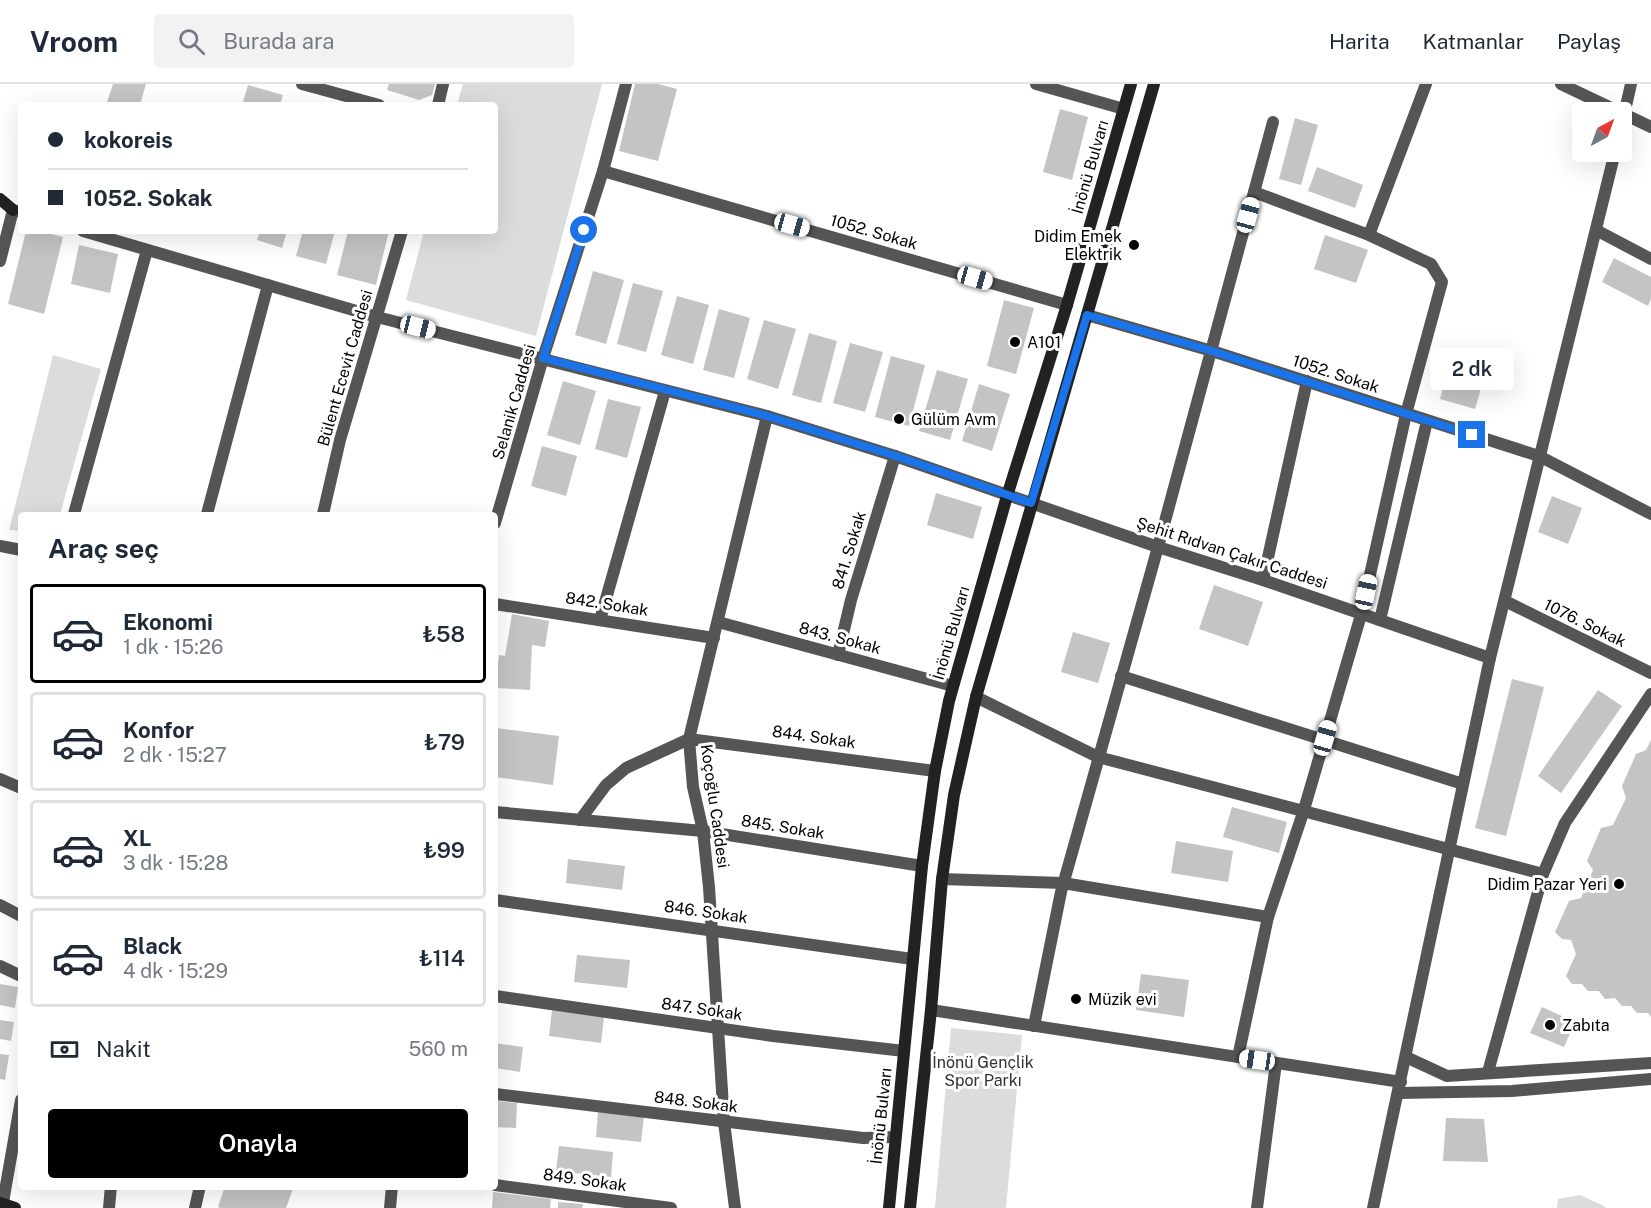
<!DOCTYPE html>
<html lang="tr">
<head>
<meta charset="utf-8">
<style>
  body { margin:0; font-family:"Public Sans",sans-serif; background:#f2f2f3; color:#1f2937; height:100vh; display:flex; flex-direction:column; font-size:22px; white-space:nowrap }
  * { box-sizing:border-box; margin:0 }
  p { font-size:20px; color:#747a83 }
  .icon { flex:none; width:33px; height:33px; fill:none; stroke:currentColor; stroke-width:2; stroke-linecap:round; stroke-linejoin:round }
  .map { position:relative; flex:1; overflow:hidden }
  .panel { position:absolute; left:18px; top:428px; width:480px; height:678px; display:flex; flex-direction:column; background:#fff; border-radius:6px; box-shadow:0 6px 24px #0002 }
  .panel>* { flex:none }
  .guide { position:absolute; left:18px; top:18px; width:480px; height:132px; border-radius:6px; box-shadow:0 6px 24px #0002; display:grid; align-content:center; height:132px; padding:0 30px; background:#fff }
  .needle { width:39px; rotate:41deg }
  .buttons { position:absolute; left:1572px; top:18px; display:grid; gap:12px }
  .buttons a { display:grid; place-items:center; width:60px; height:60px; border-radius:6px; background:#fff; box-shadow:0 6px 24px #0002; font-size:30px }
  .end { position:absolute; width:27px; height:27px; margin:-14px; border:8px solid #1a73e8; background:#fff; box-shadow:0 0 0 3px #fff }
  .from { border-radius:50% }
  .bubble { position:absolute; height:42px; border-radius:6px; background:#fff; box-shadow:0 6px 24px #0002; font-size:20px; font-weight:600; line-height:42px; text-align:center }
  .car { position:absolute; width:18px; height:36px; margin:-18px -9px; border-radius:8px; box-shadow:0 0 4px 2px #0007; background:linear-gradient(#fff 24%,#345 0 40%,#fff 0 76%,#345 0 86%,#fff 0) }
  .guide b { display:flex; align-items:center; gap:21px; height:57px; font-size:22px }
  .guide b+b { border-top:2px solid #e0e1e3 }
  .guide i { width:15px; height:15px; background:#1f2937 }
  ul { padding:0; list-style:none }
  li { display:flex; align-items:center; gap:18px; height:99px; margin:0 12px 9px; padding:0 18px; border:3px solid #e0e1e3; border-radius:6px }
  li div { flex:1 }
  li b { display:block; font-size:22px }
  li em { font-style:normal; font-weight:600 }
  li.active { border-color:#000 }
  li>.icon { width:54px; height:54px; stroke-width:1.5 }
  h2 { padding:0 30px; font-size:27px; line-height:72px }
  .pay { display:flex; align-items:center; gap:15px; height:66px; padding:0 30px; font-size:22px }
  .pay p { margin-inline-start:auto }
  .button { display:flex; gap:12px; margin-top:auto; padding:12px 30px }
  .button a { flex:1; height:69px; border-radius:6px; background:#000; color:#fff; font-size:24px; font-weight:600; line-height:69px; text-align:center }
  header { display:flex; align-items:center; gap:36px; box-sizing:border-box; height:84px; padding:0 30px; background:#fff; border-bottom:2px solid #e0e1e3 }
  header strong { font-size:28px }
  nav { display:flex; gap:33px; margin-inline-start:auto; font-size:21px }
  .search { width:420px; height:54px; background:#f2f2f3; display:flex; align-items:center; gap:15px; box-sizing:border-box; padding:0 21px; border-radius:6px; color:#747a83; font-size:22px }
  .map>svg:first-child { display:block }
</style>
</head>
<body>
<header>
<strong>Vroom</strong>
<div class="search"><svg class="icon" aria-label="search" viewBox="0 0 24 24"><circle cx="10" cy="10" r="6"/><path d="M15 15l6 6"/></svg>Burada ara</div>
<nav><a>Harita</a><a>Katmanlar</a><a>Paylaş</a></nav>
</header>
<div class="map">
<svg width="1651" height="1124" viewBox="0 0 1651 1124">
  <rect width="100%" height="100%" fill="#fff"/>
  <g fill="#dcdcdc">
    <polygon points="463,0 602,0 536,252 406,216 424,147 495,147 495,21 457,21"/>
    <polygon points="53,271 101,285 60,430 21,430 21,447 9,446"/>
    <polygon points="951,944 1022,951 1006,1124 935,1124"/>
    <polygon points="1580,1111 1604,1122 1606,1124 1557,1124 1558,1115"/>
  </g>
  <g fill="#c4c4c4">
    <polygon points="113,0 146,0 140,21 106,21"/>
    <polygon points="389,0 435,0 432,11 419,16 387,6"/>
    <polygon points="635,0 658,0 677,5 658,77 619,67"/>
    <polygon points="248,1 283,11 280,21 242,21"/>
    <polygon points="1060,25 1088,33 1072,96 1043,88"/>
    <polygon points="1295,34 1318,41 1301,101 1279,95"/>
    <polygon points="1317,83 1363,101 1355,124 1308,107"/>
    <polygon points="26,147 39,147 63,153 44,230 8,220"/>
    <polygon points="260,147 287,147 282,164 257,156"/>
    <polygon points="303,147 335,147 326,180 296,172"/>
    <polygon points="348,147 389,147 376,201 337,191"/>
    <polygon points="1325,151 1368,166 1356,199 1314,185"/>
    <polygon points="79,161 118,170 110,209 71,200"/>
    <polygon points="1614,174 1651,193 1651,215 1648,222 1602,198"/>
    <polygon points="593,187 624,196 606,260 575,251"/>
    <polygon points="633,199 663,207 646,268 617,260"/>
    <polygon points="677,212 709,221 693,280 661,271"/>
    <polygon points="1004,216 1034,224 1016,290 987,282"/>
    <polygon points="719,225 750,234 734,294 703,286"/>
    <polygon points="764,236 796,245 778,305 747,295"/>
    <polygon points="809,249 837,257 821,319 792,311"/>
    <polygon points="850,259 883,268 865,328 833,319"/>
    <polygon points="891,272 925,281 909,342 875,333"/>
    <polygon points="1448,284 1484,294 1475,325 1440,315"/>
    <polygon points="937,286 968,295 950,356 919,347"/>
    <polygon points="563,297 596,307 580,361 547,351"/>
    <polygon points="979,300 1010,310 992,367 962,357"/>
    <polygon points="608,315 641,323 627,374 595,365"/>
    <polygon points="542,362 577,372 566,412 531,402"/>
    <polygon points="936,409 982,423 973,455 927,441"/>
    <polygon points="1552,412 1582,424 1568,460 1538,448"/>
    <polygon points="1214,501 1263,518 1248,562 1199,545"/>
    <polygon points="512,530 549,537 545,563 532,561 530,606 495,604 499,571 505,572"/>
    <polygon points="1073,548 1110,559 1098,599 1061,588"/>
    <polygon points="1512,595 1544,603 1506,752 1475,744"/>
    <polygon points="1598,606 1622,622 1561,709 1538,692"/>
    <polygon points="496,644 559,652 553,701 495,693"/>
    <polygon points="1651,656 1651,933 1648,929 1637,929 1631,922 1622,922 1615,914 1605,915 1599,907 1588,907 1582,900 1572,900 1566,892 1576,870 1571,856 1562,855 1555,848 1569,817 1581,814 1593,786 1587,777 1601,744 1613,741 1626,714 1622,702 1636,670 1646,666"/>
    <polygon points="1232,723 1287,738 1279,769 1223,753"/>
    <polygon points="1176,757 1233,767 1228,798 1171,789"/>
    <polygon points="568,775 625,782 622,806 566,799"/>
    <polygon points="577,871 630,876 627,904 574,898"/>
    <polygon points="1141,890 1189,896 1184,933 1136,926"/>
    <polygon points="0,900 18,903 15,924 0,921"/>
    <polygon points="1542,923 1575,938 1564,963 1530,949"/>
    <polygon points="552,926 604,933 601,959 549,952"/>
    <polygon points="0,936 14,938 11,957 0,955"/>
    <polygon points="495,959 523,963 520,988 495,984"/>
    <polygon points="0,970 9,971 5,996 0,995"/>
    <polygon points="495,1017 517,1019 516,1044 495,1043"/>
    <polygon points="598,1028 644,1032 641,1058 596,1053"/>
    <polygon points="1446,1034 1484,1035 1488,1078 1443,1077"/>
    <polygon points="559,1062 613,1068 611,1093 556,1087"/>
    <polygon points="225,1102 294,1102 286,1124 220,1124 218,1123"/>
    <polygon points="493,1108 551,1115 550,1124 492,1124"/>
    <polygon points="558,1118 583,1120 582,1124 558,1124"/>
  </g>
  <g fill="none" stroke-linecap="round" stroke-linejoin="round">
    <g stroke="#555" stroke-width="12">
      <polyline points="302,0 379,21"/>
      <polyline points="1036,0 1124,25"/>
      <polyline points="1561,0 1651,43"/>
      <polyline points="1622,40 1631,0"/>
      <polyline points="603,87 1067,221"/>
      <polyline points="1596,146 1651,175"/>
      <polyline points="83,147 377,233 767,332 895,372 1158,463 1263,496 1490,574"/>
      <polyline points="1369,151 1426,0"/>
      <polyline points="0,177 13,126 21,128"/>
      <polyline points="1087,231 1212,267 1539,372 1651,430"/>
      <polyline points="74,430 147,166"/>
      <polyline points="207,430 268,201"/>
      <polyline points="0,462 21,466"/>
      <polyline points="1263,496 1307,297"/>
      <polyline points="1505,517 1651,589"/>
      <polyline points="495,520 714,554"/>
      <polyline points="600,536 665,307"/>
      <polyline points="1380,536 1427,337"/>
      <polyline points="718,538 953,602"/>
      <polyline points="838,571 851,516 895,372"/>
      <polyline points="1121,592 1463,700"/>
      <polyline points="976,613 1098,673 1543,790"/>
      <polyline points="0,695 21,704"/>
      <polyline points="495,728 703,747 922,782"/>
      <polyline points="580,736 606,701 626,684 689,655 935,687"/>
      <polyline points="942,795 1063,799 1268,833"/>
      <polyline points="495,816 912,875"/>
      <polyline points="0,821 21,832"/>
      <polyline points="0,882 21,892"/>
      <polyline points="495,912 773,952 904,967"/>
      <polyline points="931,926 1401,998"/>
      <polyline points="1034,942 1061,808 1158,463 1273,38"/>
      <polyline points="1238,973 1268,833 1303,729 1361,531 1406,330 1442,198 1431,180 1369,151 1254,108"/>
      <polyline points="1406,973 1447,992 1651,979"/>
      <polyline points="1488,988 1543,790 1565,739 1651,610"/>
      <polyline points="1398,1009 1512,1007 1651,995"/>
      <polyline points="495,1010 863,1054 894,1053"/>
      <polyline points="495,1101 671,1124"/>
      <polyline points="2,1124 21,1016"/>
      <polyline points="109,1124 111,1102"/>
      <polyline points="195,1124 200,1102"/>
      <polyline points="1257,1124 1276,979"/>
      <polyline points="1373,1124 1490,574 1615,68"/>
    </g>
    <g stroke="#555" stroke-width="12">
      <polyline points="438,21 443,0"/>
      <polyline points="323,430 340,356 402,147"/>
      <polyline points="495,439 543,274 603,87 626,0"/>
      <polyline points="390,1124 392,1102"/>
      <polyline points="735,1124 724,1038 709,803 703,747 693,703 689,655 767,332"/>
    </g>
    <g stroke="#222" stroke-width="12">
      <polyline points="0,115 13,126"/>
      <polyline points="0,1119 15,1124"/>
      <polyline points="889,1124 922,782 935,687 949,617 1007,412 1067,221 1131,0"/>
      <polyline points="910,1124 931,926 942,795 954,711 976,613 1154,0"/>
    </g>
  </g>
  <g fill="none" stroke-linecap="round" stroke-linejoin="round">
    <polyline stroke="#1a73e8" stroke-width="8" points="584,146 543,274 767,332 896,372 1031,419 1087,231 1212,267 1472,351"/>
  </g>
  <g fill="#000" stroke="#fff" stroke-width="2">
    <circle cx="1134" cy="161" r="6"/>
    <circle cx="1015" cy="258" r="6"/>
    <circle cx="899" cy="335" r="6"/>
    <circle cx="1619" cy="800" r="6"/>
    <circle cx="1076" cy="915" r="6"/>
    <circle cx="1550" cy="941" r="6"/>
  </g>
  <g text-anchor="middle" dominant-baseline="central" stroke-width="6" stroke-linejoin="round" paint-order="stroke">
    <g font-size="16" fill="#000" stroke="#fff">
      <text transform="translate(1090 83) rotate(-74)">İnönü Bulvarı</text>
      <text transform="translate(874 148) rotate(16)">1052. Sokak</text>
      <text transform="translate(345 284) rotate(-74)">Bülent Ecevit Caddesi</text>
      <text transform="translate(1336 290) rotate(18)">1052. Sokak</text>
      <text transform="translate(514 318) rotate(-74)">Selanik Caddesi</text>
      <text transform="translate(849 466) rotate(-73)">841. Sokak</text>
      <text transform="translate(1232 469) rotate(18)">Şehit Rıdvan Çakır Caddesi</text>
      <text transform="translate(607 520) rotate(9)">842. Sokak</text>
      <text transform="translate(1585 539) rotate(26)">1076. Sokak</text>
      <text transform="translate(951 549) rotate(-74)">İnönü Bulvarı</text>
      <text transform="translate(840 554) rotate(15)">843. Sokak</text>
      <text transform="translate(814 653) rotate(8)">844. Sokak</text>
      <text transform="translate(715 722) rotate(82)">Koçoğlu Caddesi</text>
      <text transform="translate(783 743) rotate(9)">845. Sokak</text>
      <text transform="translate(706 828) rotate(8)">846. Sokak</text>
      <text transform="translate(702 925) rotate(8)">847. Sokak</text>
      <text transform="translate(696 1018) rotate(7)">848. Sokak</text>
      <text transform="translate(881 1032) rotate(-84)">İnönü Bulvarı</text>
      <text transform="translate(585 1096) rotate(8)">849. Sokak</text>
    </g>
    <g font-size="16" fill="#000" stroke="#fff" text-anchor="start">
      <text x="1122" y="152" text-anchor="end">Didim Emek<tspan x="1122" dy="18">Elektrik</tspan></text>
      <text x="1027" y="258">A101</text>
      <text x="911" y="335">Gülüm Avm</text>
      <text x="1607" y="800" text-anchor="end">Didim Pazar Yeri</text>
      <text x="1088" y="915">Müzik evi</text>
      <text x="1562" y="941">Zabıta</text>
    </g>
    <g font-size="16" fill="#333" stroke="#fff">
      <text x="983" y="978">İnönü Gençlik<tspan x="983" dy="18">Spor Parkı</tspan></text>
    </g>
  </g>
</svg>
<div class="buttons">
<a><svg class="needle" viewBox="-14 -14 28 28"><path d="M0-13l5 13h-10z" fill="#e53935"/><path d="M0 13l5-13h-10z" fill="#747a83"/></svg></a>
</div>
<i class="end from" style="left:584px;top:146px"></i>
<i class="end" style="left:1472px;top:351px"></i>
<div class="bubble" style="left:1430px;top:264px;width:84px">2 dk</div>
<i class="car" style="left:1248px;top:131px;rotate:15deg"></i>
<i class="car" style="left:792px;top:141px;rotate:106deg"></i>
<i class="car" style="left:975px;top:194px;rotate:106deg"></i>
<i class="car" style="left:418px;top:243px;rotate:104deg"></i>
<i class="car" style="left:1366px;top:508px;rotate:12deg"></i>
<i class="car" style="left:1325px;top:654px;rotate:16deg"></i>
<i class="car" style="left:1257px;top:976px;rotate:278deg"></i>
<div class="guide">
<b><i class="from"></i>kokoreis</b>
<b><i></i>1052. Sokak</b>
</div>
<section class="panel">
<h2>Araç seç</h2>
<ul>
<li class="active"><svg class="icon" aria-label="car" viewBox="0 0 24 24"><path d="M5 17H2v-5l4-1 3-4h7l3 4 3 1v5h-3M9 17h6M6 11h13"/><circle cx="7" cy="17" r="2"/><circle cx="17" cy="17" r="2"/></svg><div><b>Ekonomi</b><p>1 dk · 15:26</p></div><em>₺58</em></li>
<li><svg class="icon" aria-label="car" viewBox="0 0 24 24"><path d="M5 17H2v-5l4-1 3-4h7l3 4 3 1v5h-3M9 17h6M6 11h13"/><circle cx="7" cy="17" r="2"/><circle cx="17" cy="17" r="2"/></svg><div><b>Konfor</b><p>2 dk · 15:27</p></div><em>₺79</em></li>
<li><svg class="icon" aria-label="car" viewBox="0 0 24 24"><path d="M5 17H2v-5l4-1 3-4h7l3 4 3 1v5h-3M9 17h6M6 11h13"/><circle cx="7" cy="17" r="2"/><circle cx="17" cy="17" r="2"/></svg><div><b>XL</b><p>3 dk · 15:28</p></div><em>₺99</em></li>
<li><svg class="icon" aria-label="car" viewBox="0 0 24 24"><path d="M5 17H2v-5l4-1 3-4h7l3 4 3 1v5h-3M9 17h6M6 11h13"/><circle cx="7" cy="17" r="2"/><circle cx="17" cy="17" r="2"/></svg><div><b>Black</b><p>4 dk · 15:29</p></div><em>₺114</em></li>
</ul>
<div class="pay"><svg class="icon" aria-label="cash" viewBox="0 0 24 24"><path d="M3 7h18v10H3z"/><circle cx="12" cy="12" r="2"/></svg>Nakit<p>560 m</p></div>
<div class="button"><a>Onayla</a></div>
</section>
</div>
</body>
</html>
